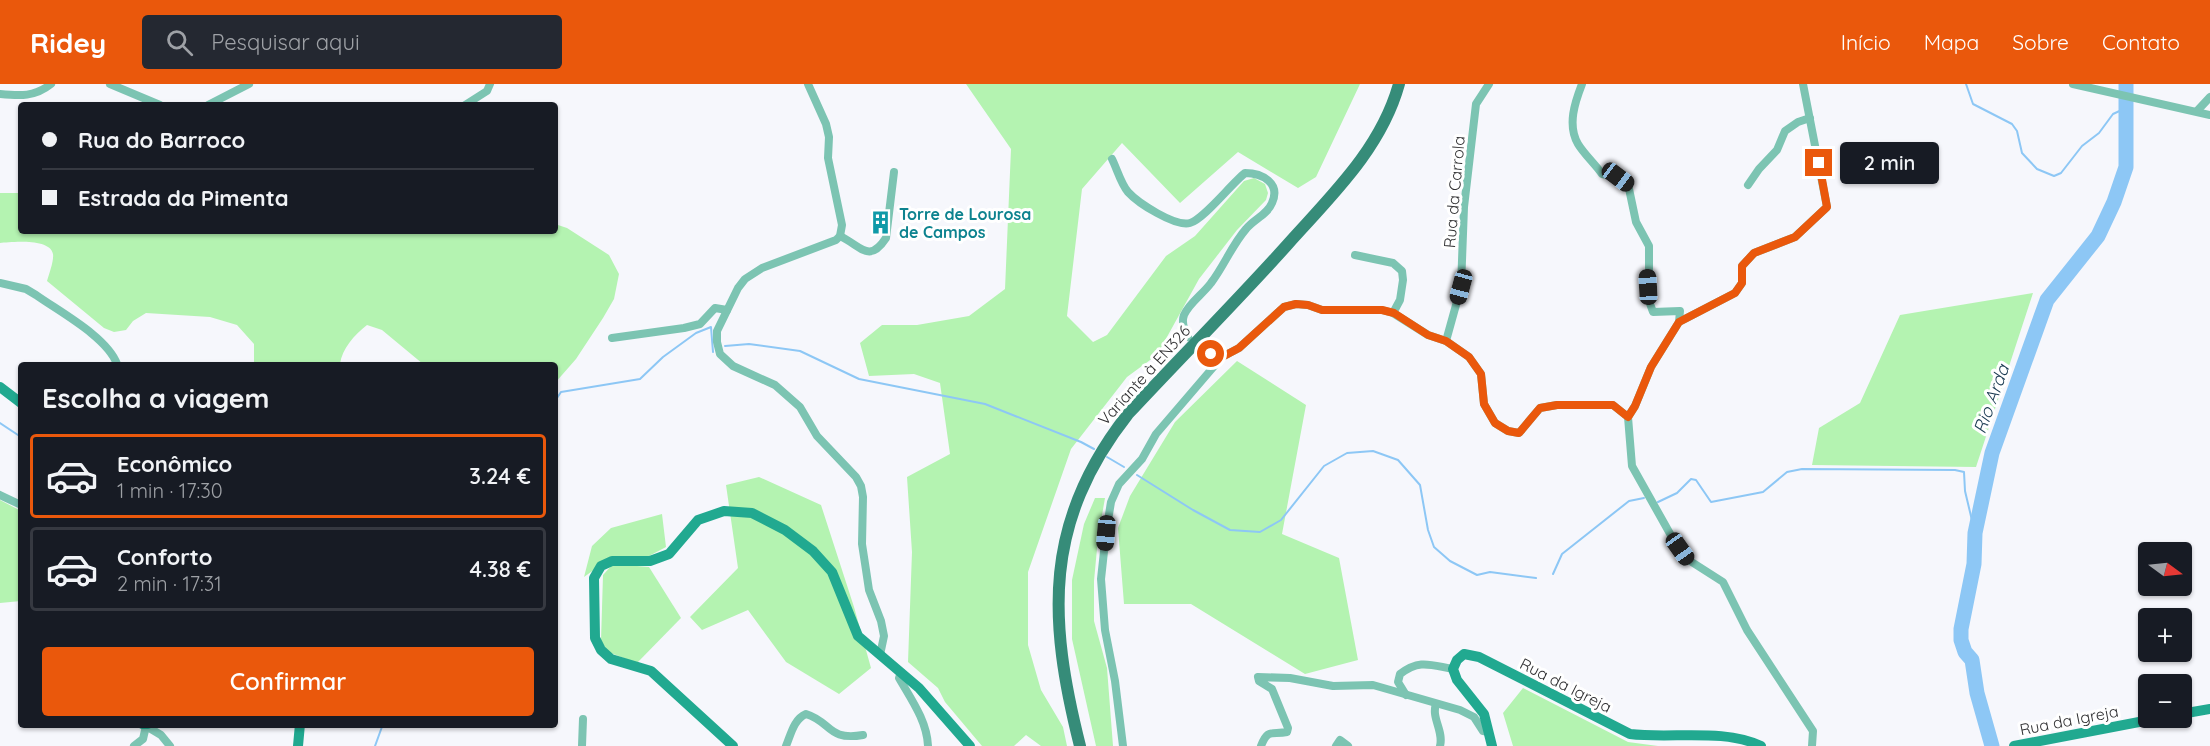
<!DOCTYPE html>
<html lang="pt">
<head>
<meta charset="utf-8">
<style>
  body { margin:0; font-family:Quicksand,sans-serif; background:#242831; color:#f1f3f6; height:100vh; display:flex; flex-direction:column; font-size:22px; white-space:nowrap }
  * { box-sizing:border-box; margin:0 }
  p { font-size:20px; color:#9ea1a6 }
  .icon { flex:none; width:33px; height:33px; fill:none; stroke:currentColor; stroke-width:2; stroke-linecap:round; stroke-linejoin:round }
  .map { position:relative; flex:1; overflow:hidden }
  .panel { position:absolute; left:18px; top:278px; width:540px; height:366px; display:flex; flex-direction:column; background:#171b24; border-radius:6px; box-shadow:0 2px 4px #0004 }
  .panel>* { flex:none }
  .banner { position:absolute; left:18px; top:18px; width:540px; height:132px; border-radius:6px; box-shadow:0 2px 4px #0004; display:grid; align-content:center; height:132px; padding:0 24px; background:#171b24 }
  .needle { width:39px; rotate:105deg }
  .fabs { position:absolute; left:2138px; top:458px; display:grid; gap:12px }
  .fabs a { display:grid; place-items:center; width:54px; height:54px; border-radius:6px; background:#171b24; box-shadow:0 2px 4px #0004; font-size:30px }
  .end { position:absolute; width:27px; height:27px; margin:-14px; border:8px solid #ea580c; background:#fff; box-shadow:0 0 0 3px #fff }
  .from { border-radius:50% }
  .bubble { position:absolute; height:42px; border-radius:6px; background:#171b24; box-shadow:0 2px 4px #0004; font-size:20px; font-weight:600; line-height:42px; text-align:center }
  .car { position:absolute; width:18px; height:36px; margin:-18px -9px; border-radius:8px; box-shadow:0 0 4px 2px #0007; background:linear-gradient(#222 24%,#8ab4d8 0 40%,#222 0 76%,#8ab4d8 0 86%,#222 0) }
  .banner b { display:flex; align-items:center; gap:21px; height:57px; font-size:22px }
  .banner b+b { border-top:2px solid #363941 }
  .banner i { width:15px; height:15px; background:#f1f3f6 }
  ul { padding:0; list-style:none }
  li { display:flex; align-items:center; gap:18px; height:84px; margin:0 12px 9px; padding:0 12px; border:3px solid #363941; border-radius:6px }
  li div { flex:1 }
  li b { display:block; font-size:22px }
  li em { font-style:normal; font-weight:600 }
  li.active { border-color:#ea580c }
  li>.icon { width:54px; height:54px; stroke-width:1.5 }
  h2 { padding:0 24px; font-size:27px; line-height:72px }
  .button { display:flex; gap:12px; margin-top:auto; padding:12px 24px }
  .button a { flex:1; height:69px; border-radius:6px; background:#ea580c; color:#fff; font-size:24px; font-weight:600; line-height:69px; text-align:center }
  header { display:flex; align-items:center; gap:36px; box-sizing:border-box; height:84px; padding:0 30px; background:#ea580c; color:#fff }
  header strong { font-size:28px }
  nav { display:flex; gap:33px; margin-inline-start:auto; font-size:21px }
  .search { width:420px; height:54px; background:#242831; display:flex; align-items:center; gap:15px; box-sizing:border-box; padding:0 21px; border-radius:6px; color:#9ea1a6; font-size:22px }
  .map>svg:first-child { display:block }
</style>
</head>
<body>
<header>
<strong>Ridey</strong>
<div class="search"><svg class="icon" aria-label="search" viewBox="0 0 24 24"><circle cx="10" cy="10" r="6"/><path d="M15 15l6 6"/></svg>Pesquisar aqui</div>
<nav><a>Início</a><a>Mapa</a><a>Sobre</a><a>Contato</a></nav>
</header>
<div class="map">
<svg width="2210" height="662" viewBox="0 0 2210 662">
  <rect width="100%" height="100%" fill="#f6f7fc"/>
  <g fill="#b4f3b1">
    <polygon points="966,0 1360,0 1316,93 1298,104 1238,68 1180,119 1122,59 1082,105 1067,232 1093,258 1107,251 1166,172 1195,152 1244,97 1254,94 1265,100 1268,109 1266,116 1237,146 1199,195 1157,271 1127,293 1071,365 1028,488 1028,561 1041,606 1063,643 1067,662 1041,662 1026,651 1014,662 982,662 945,618 938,604 908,578 912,468 907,393 950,370 940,299 914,290 869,292 860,259 882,241 917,241 969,232 1005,205 1011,65"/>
    <path d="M 0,109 L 21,109 L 21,147 L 555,147 L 555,140 L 567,144 L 609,171 L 619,190 L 614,215 L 603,234 L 576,275 L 555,299 L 555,280 L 423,280 L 382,246 L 367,241 C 354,251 342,265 340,280 L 254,280 L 254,260 L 237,241 L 210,233 L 146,229 L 133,237 L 126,246 L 114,248 L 104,244 L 47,197 C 49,190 54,177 53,170 C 50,154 11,158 0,159 Z"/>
    <polygon points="2033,209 1976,383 1812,381 1819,344 1860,319 1900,231"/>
    <polygon points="1237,277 1306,321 1282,450 1339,474 1358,576 1305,590 1191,520 1124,520 1118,444 1130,412 1175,338"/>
    <polygon points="759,393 821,421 854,523 871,584 839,610 786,578 748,526 702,546 690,533 738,484 726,401"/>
    <polygon points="1095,414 1105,414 1098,454 1094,497 1094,537 1107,584 1113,662 1096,662 1072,555 1072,496 1084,440"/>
    <polygon points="0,416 21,427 21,517 0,519"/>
    <polygon points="662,430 666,463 649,472 613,472 584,493 592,462 611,444"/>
    <polygon points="613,480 649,483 681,534 637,579 608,568 601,557 603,491"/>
    <polygon points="1523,604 1628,658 1658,662 1513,662 1503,629"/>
  </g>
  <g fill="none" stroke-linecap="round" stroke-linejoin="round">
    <g stroke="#8dc7f5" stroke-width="2">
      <polyline points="1966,0 1973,20 2012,40 2017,47 2022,69 2037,85 2054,92 2061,89 2082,62 2099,49 2113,30 2126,24"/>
      <polyline points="725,262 749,260 800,267 859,295 985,320 1081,358 1094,365"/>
      <polyline points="555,317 561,308 640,295 663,273 696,249 711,243 713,268"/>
      <polyline points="0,339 21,353"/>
      <polyline points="1107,373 1124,383"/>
      <polyline points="1137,391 1193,426 1230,446 1260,448 1281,436 1324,382 1347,369 1373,367 1398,376 1420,401 1428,446 1434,463 1450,477 1477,491 1490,488 1536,494"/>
      <polyline points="1658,418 1677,409 1691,395 1696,396 1711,418 1763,408 1787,388 1802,385 1955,386 1964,388 1965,407 1975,449"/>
      <polyline points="1553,490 1562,470 1629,417 1644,414"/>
      <polyline points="375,662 383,640"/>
    </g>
    <polyline stroke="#8dc7f5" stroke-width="15" points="1992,662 1977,609 1972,576 1965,568 1961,556 1961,545 1974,480 1975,449 1992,369 2047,216 2098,152 2114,118 2126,83 2126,0"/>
    <g stroke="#7cc4b2" stroke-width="8">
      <polyline points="110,0 160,21"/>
      <polyline points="808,0 826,40 829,53 828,74 842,141 840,152 836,156 762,184 745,195 738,204 717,247 717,258 720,270 733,282 775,301 800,323 817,352 856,393 861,402 863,413 862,460 866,486 869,506 881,537 884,552 880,571"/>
      <path d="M 1582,0 C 1575,18 1567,41 1578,60 C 1584,70 1595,80 1602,90 L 1618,93 L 1628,100 L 1636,138 L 1649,162 L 1649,217 L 1653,228 L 1680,227 L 1679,238"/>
      <polyline points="1803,0 1827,123 1795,153 1754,169 1742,182 1742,199 1735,209 1679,238 1651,283 1635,322 1628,333 1632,382 1673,455 1687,475 1723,498 1747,546 1813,647 1812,662"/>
      <polyline points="2073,0 2210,31"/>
      <path d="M 0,10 C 20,12 35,13 51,0"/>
      <polyline points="208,21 249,0"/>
      <polyline points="465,21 487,7 490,0"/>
      <polyline points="2197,27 2210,13"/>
      <path d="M 1112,75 C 1117,85 1121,100 1128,108 C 1138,119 1175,143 1190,139 C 1204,135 1231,100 1245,89 C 1262,89 1281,99 1272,119 C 1267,131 1254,135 1246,145 C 1232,161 1224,182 1211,199 C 1203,210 1189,219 1184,231 C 1181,239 1184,246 1188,253"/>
      <polyline points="1748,101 1759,85 1777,66 1785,47 1798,38 1810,34"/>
      <path d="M 840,152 C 861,162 869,180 886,154 L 894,88"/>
      <polyline points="1355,171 1393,179 1402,187 1403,196 1400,216 1393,229"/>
      <path d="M 0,199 L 26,205 L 36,211 C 60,228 107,253 117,280"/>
      <polyline points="612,254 684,244 700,240 715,224 727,226"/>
      <polyline points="1446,257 1461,203 1464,123 1476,20 1489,0"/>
      <polyline points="1202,265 1215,272 1222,273 1239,264 1284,223 1296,220 1308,221 1322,226 1382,226 1393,229 1428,251 1446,257 1469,273 1481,290 1484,320 1495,339 1508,347 1519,349 1540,324 1557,321 1613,321 1628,333"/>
      <polyline points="0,411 21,421"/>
      <path d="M 901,588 L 899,594 C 911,615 927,637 928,662"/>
      <path d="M 1406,611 L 1398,598 L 1400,590 C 1420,575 1430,581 1453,585"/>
      <path d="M 1436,620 C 1431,634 1444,647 1440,662"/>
      <polyline points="134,662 143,655 146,642 161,651 170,662"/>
      <polyline points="582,662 583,635"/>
      <path d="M 786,662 C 791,650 794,635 806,630 C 832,638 827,657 863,651"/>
      <polyline points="1123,662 1115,597 1105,546 1101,495 1106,449 1111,418 1119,400 1142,375 1156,350 1222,273"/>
      <path d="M 1261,662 C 1268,644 1272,651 1287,648 L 1288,644 L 1272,605 L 1259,597 L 1258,593 L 1290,594 L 1333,602 L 1373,601 L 1460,626 L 1474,633 L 1483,647 L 1489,648"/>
      <polyline points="1336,662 1340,656 1348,662"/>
    </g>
    <g stroke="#21a990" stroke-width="10">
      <polyline points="0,303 21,319"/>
      <polyline points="2181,630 2210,625"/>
      <polyline points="142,640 148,640"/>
      <polyline points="298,662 300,640"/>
      <polyline points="733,662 651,587 611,575 601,566 595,554 594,494 601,482 612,477 650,477 669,470 698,436 724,427 752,429 785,446 813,467 832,488 858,552 919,604 970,662"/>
      <path d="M 1492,662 L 1484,630 L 1457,596 L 1453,585 L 1457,576 L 1464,570 L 1479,573 L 1630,650 C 1671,655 1724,644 1761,662"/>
      <polyline points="2014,662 2165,633"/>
    </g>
    <path stroke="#368c79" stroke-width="12" d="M 1080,662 C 1048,535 1043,438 1128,330 C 1181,273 1236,218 1288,160 C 1331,112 1381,65 1399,0"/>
  </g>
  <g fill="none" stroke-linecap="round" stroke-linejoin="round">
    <polyline stroke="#ea580c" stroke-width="8" points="1211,270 1222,273 1239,264 1284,223 1296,220 1308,221 1322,226 1382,226 1394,229 1428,251 1446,257 1469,273 1481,290 1484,320 1495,339 1508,347 1519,349 1540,324 1557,321 1613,321 1628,333 1635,322 1651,283 1679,238 1735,209 1742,199 1742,182 1754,169 1795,153 1827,123 1819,79"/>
  </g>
  <defs>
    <symbol id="building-bare" viewBox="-9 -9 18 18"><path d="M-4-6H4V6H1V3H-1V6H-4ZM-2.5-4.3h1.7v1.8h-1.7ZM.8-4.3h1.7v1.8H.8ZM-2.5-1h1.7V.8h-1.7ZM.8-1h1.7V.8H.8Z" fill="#0f9aa8" stroke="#fff" stroke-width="2.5" paint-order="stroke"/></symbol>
  </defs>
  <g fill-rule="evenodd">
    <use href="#building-bare" x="864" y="122" width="33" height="33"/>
  </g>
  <g text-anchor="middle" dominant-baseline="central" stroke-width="6" stroke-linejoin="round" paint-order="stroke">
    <g font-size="16" fill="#2f2f31" stroke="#fff">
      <text transform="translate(1454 108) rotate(-85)">Rua da Carrola</text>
      <text transform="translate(1144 291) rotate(-48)">Variante à EN326</text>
      <text transform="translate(1566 601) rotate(27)">Rua da Igreja</text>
      <text transform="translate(2069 636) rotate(-11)">Rua da Igreja</text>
    </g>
    <g font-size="16" font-weight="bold" fill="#0d838f" stroke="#fff" text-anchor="start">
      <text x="899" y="130">Torre de Lourosa<tspan x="899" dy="18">de Campos</tspan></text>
    </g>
    <g font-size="18" font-style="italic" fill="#183950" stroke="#fff">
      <text transform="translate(1991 315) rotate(-70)">Rio Arda</text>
    </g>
  </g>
</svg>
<div class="fabs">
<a><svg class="needle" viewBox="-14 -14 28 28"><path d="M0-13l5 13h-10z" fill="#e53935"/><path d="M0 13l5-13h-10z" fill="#9ea1a6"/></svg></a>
<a>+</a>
<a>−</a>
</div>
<i class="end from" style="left:1211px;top:270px"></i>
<i class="end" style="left:1819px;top:79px"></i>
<div class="bubble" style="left:1840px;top:58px;width:99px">2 min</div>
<i class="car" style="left:1618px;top:93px;rotate:127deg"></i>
<i class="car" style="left:1461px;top:203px;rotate:195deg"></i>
<i class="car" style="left:1648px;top:203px;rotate:357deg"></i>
<i class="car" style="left:1106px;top:449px;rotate:185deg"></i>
<i class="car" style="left:1680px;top:465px;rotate:145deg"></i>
<div class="banner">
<b><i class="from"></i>Rua do Barroco</b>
<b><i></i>Estrada da Pimenta</b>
</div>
<section class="panel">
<h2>Escolha a viagem</h2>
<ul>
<li class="active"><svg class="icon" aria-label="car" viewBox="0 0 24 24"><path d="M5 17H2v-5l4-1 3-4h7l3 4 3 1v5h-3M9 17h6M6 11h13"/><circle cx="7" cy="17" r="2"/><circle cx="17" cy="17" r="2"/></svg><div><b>Econômico</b><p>1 min · 17:30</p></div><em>3.24 €</em></li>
<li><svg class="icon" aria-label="car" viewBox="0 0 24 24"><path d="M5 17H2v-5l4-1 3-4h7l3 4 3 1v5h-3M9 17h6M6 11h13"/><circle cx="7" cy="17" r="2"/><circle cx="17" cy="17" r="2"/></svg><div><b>Conforto</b><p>2 min · 17:31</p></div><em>4.38 €</em></li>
</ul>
<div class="button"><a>Confirmar</a></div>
</section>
</div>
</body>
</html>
